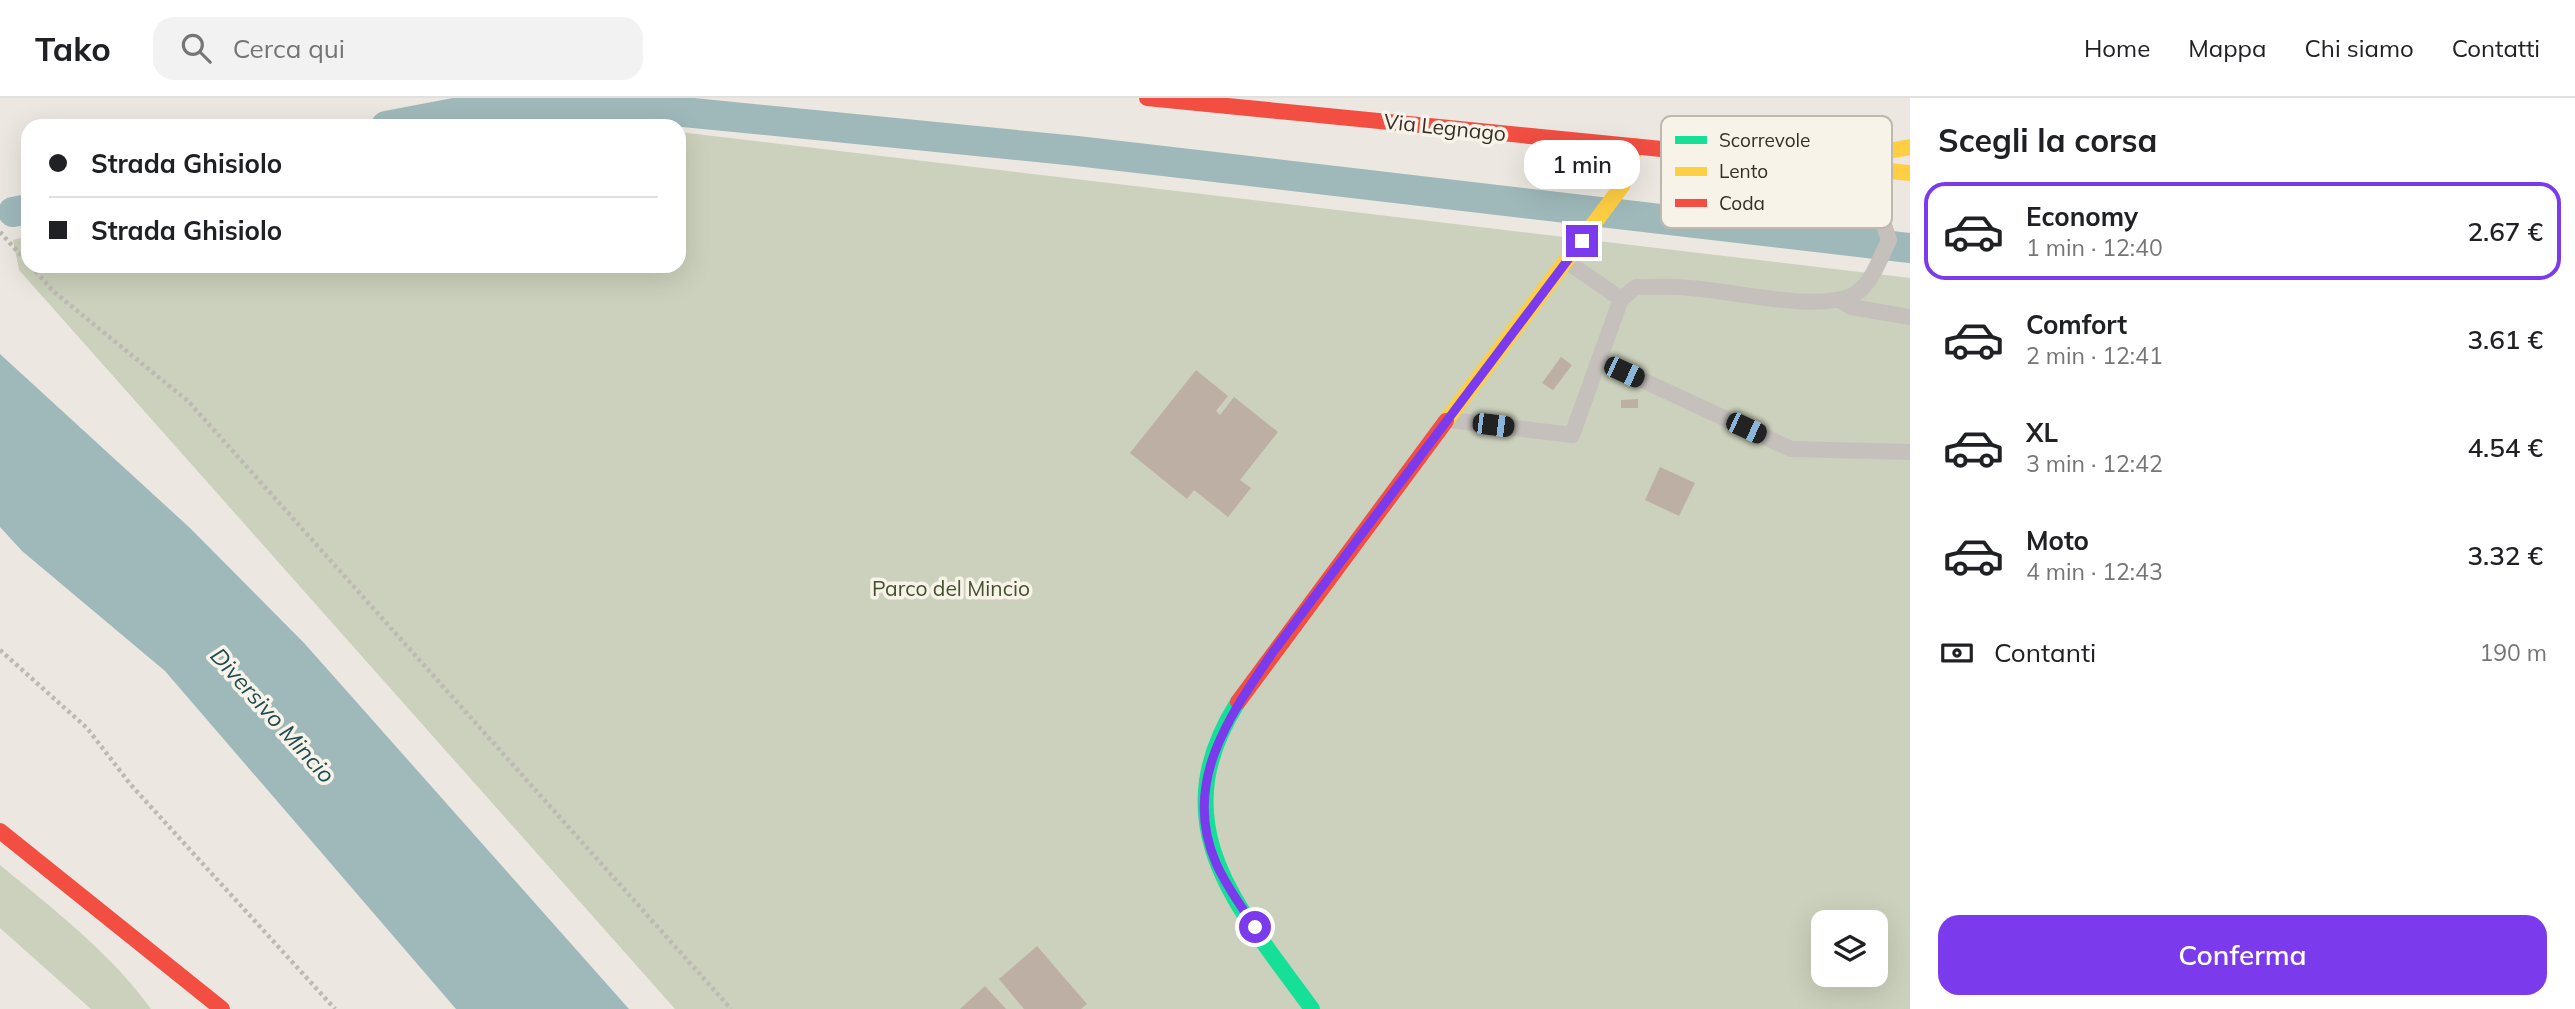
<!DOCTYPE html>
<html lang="it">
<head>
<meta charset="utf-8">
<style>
  body { margin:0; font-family:Mulish,sans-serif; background:#f2f2f2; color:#202124; height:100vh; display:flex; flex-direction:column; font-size:26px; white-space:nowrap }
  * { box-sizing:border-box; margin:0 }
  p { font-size:23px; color:#757577 }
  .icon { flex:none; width:38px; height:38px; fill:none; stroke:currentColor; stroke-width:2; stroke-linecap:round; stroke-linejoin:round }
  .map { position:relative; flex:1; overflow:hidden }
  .drawer { display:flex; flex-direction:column; background:#fff; width:665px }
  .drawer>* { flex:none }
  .banner { position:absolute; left:21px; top:21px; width:665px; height:154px; border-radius:21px; box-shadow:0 7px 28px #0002; display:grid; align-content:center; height:154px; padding:0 28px; background:#fff }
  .fabs { position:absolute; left:1811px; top:812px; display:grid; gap:14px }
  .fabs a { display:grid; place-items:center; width:77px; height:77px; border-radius:14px; background:#fff; box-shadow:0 7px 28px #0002; font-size:35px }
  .end { position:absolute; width:32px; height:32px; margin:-16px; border:9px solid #7c3aed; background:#fff; box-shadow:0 0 0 4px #fff }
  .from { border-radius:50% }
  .bubble { position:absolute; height:49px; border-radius:21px; background:#fff; box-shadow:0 7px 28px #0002; font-size:23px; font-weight:600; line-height:49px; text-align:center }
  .car { position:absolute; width:21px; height:42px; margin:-21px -10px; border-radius:9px; box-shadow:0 0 5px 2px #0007; background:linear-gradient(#222 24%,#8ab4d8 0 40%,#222 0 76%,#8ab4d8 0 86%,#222 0) }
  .banner b { display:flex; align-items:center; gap:24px; height:66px; font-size:26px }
  .banner b+b { border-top:2px solid #e0e0e0 }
  .banner i { width:18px; height:18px; background:#202124 }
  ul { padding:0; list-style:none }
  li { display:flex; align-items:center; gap:21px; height:98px; margin:0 14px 10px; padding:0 14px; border:4px solid transparent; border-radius:21px }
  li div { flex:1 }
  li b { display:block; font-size:26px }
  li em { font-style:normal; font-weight:600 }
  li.selected { border-color:#7c3aed }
  li>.icon { width:63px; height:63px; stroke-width:1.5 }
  h2 { padding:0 28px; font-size:32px; line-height:84px }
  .pay { display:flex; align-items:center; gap:18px; height:77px; padding:0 28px; font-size:26px }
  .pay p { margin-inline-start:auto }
  .action { display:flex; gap:14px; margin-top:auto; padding:14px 28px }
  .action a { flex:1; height:80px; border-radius:21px; background:#7c3aed; color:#fff; font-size:28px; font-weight:600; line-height:80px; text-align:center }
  header { display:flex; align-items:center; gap:42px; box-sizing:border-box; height:98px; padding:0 35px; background:#fff; border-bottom:2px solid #e0e0e0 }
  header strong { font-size:33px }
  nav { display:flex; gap:38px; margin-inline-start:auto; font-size:24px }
  .search { width:490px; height:63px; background:#f2f2f2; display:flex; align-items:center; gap:18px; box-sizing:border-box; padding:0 24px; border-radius:21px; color:#757577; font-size:26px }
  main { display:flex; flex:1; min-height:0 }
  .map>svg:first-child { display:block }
</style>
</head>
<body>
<header>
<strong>Tako</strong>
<div class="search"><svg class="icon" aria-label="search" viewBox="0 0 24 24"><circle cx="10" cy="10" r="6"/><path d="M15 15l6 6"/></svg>Cerca qui</div>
<nav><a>Home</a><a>Mappa</a><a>Chi siamo</a><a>Contatti</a></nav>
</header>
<main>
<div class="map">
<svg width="1910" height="911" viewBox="0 0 1910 911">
  <rect width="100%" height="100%" fill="#ece8e1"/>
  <g fill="#cbd1bc" fill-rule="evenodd">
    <path d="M 679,34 L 1910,180 L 1910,911 L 675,911 L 19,172 L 13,142 L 28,138 L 28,168 L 679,168 ZM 1824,824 L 1876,824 L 1876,877 L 1824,877 Z"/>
    <path d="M 0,767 C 53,811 111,855 151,911 L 91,911 L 0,830 Z"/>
  </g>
  <polygon fill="#9fb9bb" points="0,256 190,430 305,546 629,911 456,911 165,573 22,453 0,429"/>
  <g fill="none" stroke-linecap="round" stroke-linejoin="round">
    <g stroke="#9fb9bb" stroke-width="30">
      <polyline points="386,28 470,12 555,6 643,10 1077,53 1910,150"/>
      <polyline points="13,114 28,111"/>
    </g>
  </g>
  <g fill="#beafa4">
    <polygon points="1561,259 1572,267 1553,292 1542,285"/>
    <polygon points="1196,272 1228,298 1216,313 1220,317 1234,299 1278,334 1240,382 1251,390 1228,419 1194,392 1187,401 1130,355"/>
    <polygon points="1638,301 1638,310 1621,310 1621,302"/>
    <polygon points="1660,369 1695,385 1679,418 1645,402"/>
    <polygon points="1037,848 1087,906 1081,911 1024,911 999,881"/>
    <polygon points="985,888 1006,911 960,911"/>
  </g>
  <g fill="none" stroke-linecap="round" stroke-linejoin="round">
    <g stroke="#beb9b3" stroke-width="4.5" stroke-dasharray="3.5 3.5" stroke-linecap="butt">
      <polyline points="0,134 28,165"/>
      <polyline points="31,168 53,193 189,304 731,911"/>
      <polyline points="0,552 87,630 131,687 335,911"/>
    </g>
    <g stroke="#c5c0bb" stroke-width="16">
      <path d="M 1621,201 L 1636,189 C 1654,189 1672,188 1690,190 C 1730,192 1828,218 1859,193 C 1873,182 1881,158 1889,142 C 1881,116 1871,95 1851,77"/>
      <polyline points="1841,203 1851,209 1910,219"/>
      <polyline points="1599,262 1791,351 1910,354"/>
      <polyline points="1450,322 1572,337 1621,201 1566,163"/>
    </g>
    <path stroke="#16e098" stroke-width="16" d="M 1238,604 C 1159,729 1240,811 1312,911"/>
    <g stroke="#ffcf43" stroke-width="16">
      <polyline points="1712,56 1910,75"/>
      <polyline points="1833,63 1910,49"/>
      <polyline points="1446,323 1622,88 1636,48"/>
    </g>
    <g stroke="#f24e42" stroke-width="16">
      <polyline points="1147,0 1712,56"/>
      <polyline points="1238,604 1446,323"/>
      <polyline points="0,733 222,911"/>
    </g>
  </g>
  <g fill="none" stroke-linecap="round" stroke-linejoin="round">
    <path stroke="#7c3aed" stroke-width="9" d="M 1255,829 C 1241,808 1226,788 1216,765 C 1181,685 1230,617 1273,554 L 1582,143"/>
  </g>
  <g text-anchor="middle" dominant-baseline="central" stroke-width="7" stroke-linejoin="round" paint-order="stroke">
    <g font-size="21" fill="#362e29" stroke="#f8f3e9">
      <text transform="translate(1445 29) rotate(6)">Via Legnago</text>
    </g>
    <g font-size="21" fill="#42522e" stroke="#f8f3e9">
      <text x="951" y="490">Parco del Mincio</text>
    </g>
    <g font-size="23" font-style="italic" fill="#214c54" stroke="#f8f3e9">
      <text transform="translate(273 617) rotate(48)">Diversivo Mincio</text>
    </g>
  </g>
  <rect x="1661" y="18" width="231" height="112" rx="10" fill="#f8f3e9" stroke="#beb8af" stroke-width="2"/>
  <rect x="1675" y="38" width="32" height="8" fill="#16e098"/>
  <rect x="1675" y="69" width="32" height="9" fill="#ffcf43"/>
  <rect x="1675" y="101" width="32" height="8" fill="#f24e42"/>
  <g font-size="19" fill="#362e29">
    <text x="1719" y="49">Scorrevole</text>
    <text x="1719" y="80">Lento</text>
    <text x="1719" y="112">Coda</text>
  </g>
</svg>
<div class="fabs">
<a><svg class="icon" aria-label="layers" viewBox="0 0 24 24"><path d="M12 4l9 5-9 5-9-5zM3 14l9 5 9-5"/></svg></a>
</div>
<i class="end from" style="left:1255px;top:829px"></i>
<i class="end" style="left:1582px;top:143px"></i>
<div class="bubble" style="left:1524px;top:42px;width:116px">1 min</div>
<i class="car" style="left:1624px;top:274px;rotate:115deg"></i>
<i class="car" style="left:1493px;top:327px;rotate:97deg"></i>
<i class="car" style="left:1746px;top:330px;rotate:115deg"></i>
<div class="banner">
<b><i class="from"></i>Strada Ghisiolo</b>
<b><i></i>Strada Ghisiolo</b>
</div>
</div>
<section class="drawer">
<h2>Scegli la corsa</h2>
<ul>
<li class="selected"><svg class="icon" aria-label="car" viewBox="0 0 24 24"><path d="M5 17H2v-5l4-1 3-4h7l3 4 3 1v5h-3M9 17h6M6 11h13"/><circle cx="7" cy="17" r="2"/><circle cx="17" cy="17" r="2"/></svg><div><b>Economy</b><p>1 min · 12:40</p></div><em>2.67 €</em></li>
<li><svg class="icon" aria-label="car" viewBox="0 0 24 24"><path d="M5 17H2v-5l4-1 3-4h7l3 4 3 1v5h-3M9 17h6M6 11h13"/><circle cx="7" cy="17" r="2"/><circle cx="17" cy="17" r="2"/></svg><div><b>Comfort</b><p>2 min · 12:41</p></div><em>3.61 €</em></li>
<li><svg class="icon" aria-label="car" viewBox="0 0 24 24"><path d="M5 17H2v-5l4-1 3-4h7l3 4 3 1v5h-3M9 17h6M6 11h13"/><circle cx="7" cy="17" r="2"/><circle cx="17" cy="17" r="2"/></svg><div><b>XL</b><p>3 min · 12:42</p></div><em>4.54 €</em></li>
<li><svg class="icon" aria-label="car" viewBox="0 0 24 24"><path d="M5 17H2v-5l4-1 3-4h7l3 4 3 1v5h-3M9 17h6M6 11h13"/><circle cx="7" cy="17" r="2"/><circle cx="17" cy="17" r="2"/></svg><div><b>Moto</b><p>4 min · 12:43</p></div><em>3.32 €</em></li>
</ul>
<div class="pay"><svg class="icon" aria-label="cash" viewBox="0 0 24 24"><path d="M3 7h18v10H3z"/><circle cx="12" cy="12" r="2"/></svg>Contanti<p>190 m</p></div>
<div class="action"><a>Conferma</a></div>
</section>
</main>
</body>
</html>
